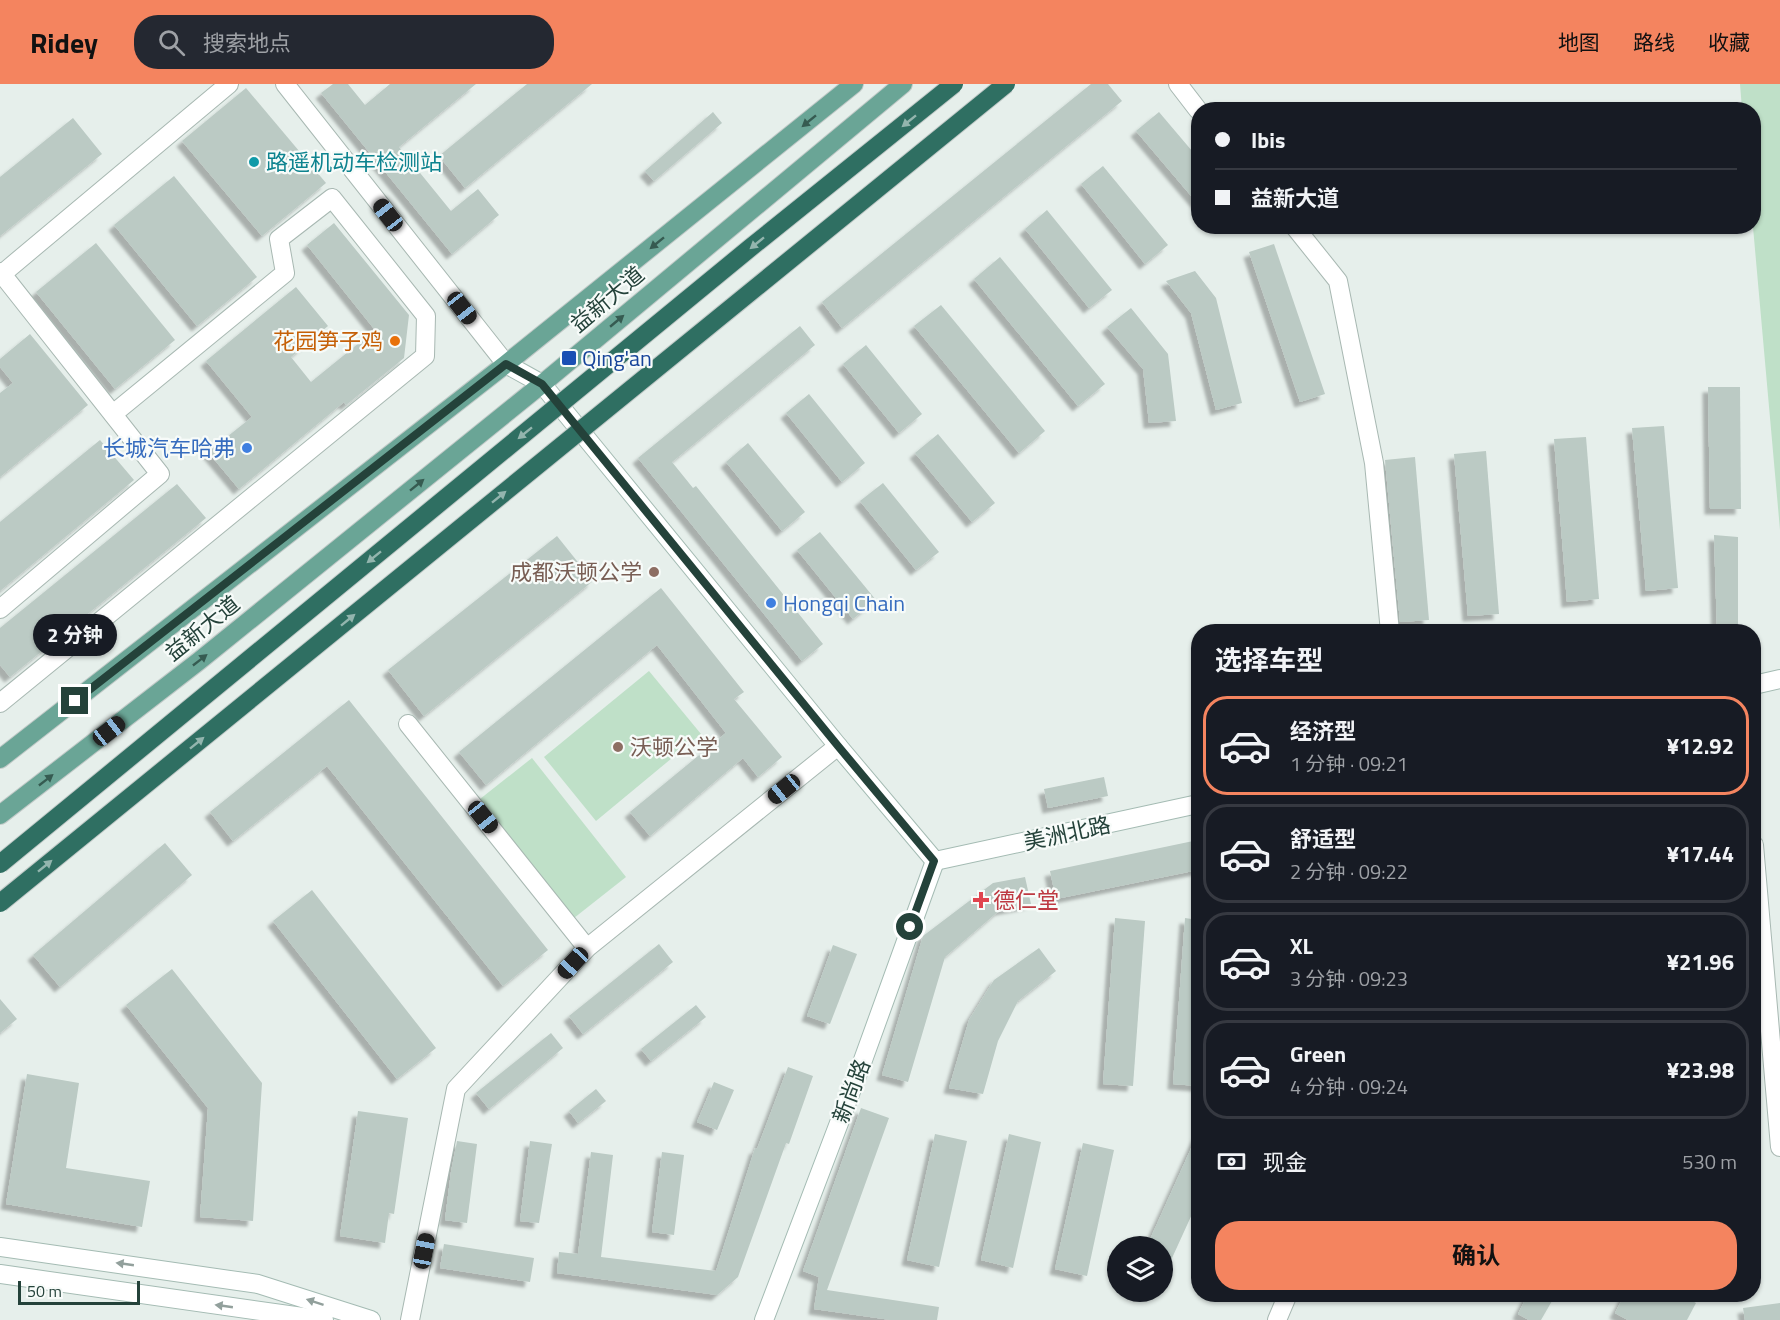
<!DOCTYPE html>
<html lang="zh">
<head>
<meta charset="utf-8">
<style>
  body { margin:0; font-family:"Titillium Web","Noto Sans SC",sans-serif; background:#242831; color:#f1f3f6; height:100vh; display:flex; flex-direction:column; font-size:22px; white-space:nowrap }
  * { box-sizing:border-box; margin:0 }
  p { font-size:20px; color:#9ea1a6 }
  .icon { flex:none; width:33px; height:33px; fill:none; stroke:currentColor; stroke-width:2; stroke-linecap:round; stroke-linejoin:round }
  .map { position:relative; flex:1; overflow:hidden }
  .side { position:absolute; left:1191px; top:540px; width:570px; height:678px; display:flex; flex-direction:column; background:#171b24; border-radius:24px; box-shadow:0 2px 4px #0004 }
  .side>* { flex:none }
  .banner { position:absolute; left:1191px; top:18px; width:570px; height:132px; border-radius:24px; box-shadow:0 2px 4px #0004; display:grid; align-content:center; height:132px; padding:0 24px; background:#171b24 }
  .tools { position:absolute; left:1107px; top:1152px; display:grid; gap:12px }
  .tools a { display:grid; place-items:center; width:66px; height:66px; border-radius:50%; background:#171b24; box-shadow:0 2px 4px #0004; font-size:30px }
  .scale { position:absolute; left:18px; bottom:15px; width:122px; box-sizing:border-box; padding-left:6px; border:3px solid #24423a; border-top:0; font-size:16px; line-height:21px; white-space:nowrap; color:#24423a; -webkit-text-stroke:4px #f7fbf9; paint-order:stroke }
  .end { position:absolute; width:27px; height:27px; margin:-14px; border:8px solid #24423a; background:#fff; box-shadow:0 0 0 3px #fff }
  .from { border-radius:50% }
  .bubble { position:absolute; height:42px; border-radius:21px; background:#171b24; box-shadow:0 2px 4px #0004; font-size:20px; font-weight:700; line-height:42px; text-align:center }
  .car { position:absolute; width:18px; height:36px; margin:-18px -9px; border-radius:8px; box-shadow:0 0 4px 2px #0007; background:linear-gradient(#222 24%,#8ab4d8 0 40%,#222 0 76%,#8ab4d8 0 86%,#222 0) }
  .banner b { display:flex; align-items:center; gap:21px; height:57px; font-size:22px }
  .banner b+b { border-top:2px solid #363941 }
  .banner i { width:15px; height:15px; background:#f1f3f6 }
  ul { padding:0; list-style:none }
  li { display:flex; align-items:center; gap:18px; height:99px; margin:0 12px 9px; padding:0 12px; border:3px solid #363941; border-radius:24px }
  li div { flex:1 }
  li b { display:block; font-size:22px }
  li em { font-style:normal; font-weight:700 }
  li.on { border-color:#f4845f }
  li>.icon { width:54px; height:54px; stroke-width:1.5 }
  h2 { padding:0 24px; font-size:27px; line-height:72px }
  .pay { display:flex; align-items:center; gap:15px; height:66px; padding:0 24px; font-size:22px }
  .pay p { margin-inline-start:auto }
  .button { display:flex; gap:12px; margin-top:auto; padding:12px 24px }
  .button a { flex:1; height:69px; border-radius:24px; background:#f4845f; color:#111; font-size:24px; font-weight:700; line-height:69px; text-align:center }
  header { display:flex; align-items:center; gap:36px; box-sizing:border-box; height:84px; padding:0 30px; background:#f4845f; color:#111 }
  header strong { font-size:28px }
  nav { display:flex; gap:33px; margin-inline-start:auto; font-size:21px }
  .search { width:420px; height:54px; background:#242831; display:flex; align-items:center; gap:15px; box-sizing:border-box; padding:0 21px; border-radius:24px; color:#9ea1a6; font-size:22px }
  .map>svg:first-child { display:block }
</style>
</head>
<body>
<header>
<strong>Ridey</strong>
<div class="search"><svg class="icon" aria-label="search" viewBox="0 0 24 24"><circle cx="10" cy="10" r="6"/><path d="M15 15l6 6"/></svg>搜索地点</div>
<nav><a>地图</a><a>路线</a><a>收藏</a></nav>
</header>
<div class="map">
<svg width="1780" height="1236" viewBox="0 0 1780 1236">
  <defs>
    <filter id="shadow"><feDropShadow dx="-5.5" dy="5.5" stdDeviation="1.5" flood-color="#0004"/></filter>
  </defs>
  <rect width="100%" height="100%" fill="#e6efeb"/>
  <g fill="#bfe0c8">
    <polygon points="1740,0 1780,0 1780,446 1753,143 1754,26 1742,25"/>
    <polygon points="649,587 701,650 596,737 544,673"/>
    <polygon points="532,674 626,793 574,834 480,715"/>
  </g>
  <g fill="#bbcac4" filter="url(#shadow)">
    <polygon points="333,0 348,0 365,21 390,0 476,0 399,63 451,127 478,105 499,131 452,170 321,9"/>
    <polygon points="527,0 592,0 465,104 439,72"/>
    <polygon points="1091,0 1108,0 1122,17 842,244 822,218"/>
    <polygon points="246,4 326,99 262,152 182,57"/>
    <polygon points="713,28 722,39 654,97 645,87"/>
    <polygon points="1159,28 1198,74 1198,120 1136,47"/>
    <polygon points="73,34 102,70 0,152 0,93"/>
    <polygon points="1103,82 1168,161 1145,180 1081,100"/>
    <polygon points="174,92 257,193 197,242 114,141"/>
    <polygon points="1047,126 1112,206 1089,224 1025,145"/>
    <polygon points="334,139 409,231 404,274 346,321 344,318 239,405 208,368 252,333 206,277 296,203 328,242 291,273 311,298 375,246 307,161"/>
    <polygon points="96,159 175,256 115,305 36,208"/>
    <polygon points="1274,160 1325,310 1300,318 1249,168"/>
    <polygon points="1000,173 1105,300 1078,322 974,195"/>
    <polygon points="1195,187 1216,214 1242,319 1216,326 1191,229 1166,197"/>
    <polygon points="941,221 1045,347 1019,369 914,242"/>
    <polygon points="1131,224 1168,270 1176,337 1149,339 1143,285 1107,243"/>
    <polygon points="800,242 815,261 672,378 693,404 696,402 823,560 802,577 638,374"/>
    <polygon points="30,250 88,321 0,393 0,309 13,299 0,283 0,275"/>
    <polygon points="866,261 922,330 899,349 843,280"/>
    <polygon points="1708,303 1740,303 1741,425 1710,425"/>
    <polygon points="809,310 865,379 842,398 786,329"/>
    <polygon points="1664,342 1678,504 1646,507 1632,344"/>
    <polygon points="938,350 995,419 972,438 915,369"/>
    <polygon points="1586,353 1599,515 1567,518 1554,355"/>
    <polygon points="100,356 134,396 0,507 0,438"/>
    <polygon points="748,359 805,428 782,447 726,378"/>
    <polygon points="1486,367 1499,530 1468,532 1454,370"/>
    <polygon points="1415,373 1429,536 1400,538 1385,376"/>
    <polygon points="883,399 939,468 916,486 860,417"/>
    <polygon points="177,400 206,434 10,593 0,581 0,544"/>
    <polygon points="820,448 876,516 853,535 797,466"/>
    <polygon points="1714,451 1738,453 1738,548 1717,548"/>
    <polygon points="557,452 593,497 424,632 388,586"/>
    <polygon points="661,504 744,608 734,615 782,673 758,693 743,674 650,752 630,728 726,649 657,561 486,701 459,668"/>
    <polygon points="349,616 548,866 503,902 327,682 233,757 210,728"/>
    <polygon points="1104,693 1108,712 1048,724 1044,705"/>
    <polygon points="1198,756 1198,786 1056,815 1050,787"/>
    <polygon points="165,759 192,791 60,903 33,871"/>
    <polygon points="1025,793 1031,820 1000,826 945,873 908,998 882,991 923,852 993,799"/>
    <polygon points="312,806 436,964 397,995 273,837"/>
    <polygon points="1115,834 1145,837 1133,1002 1103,1000"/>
    <polygon points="1185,834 1198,836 1198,1002 1173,1000"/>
    <polygon points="659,860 673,878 583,950 569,932"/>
    <polygon points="833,861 857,870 830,940 807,932"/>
    <polygon points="1039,864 1056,887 1018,917 998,957 983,1010 949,1004 969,936 994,896"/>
    <polygon points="172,885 262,999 253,1137 200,1133 208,1024 126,921"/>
    <polygon points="0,915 17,935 0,949"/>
    <polygon points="696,921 706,933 651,977 641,965"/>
    <polygon points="551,949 563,964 489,1025 476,1009"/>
    <polygon points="788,983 813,992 789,1060 786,1059 738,1193 717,1211 557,1189 559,1168 578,1170 591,1068 613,1071 601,1173 716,1187 755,1064 757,1065"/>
    <polygon points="27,990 79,999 66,1084 150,1097 142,1143 6,1120"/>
    <polygon points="714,998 734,1006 717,1046 697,1038"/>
    <polygon points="596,1005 606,1017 578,1039 569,1027"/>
    <polygon points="861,1024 889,1034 827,1206 939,1223 937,1236 891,1236 814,1225 819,1193 803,1187"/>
    <polygon points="358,1027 408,1034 394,1130 389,1129 385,1159 340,1152"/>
    <polygon points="1198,1049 1198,1117 1162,1196 1162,1162 1147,1162"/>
    <polygon points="935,1050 967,1057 939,1183 907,1176"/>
    <polygon points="1009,1050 1041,1058 1013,1184 981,1176"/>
    <polygon points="457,1057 477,1060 467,1139 445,1136 451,1088"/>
    <polygon points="530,1057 552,1060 539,1139 520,1137"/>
    <polygon points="1083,1059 1114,1066 1087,1192 1055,1185"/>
    <polygon points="662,1068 684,1071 674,1151 652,1148"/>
    <polygon points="444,1160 534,1174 530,1198 440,1184"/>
    <polygon points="1528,1210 1556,1210 1541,1236 1529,1236 1518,1230"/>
    <polygon points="1625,1210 1680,1210 1696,1219 1687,1236 1628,1236 1615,1229"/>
    <polygon points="1780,1219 1780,1236 1745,1236 1743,1224"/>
  </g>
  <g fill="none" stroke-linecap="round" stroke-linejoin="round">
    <defs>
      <g id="street">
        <polyline points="285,0 506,280"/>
        <polyline points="1178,0 1198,26"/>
        <polyline points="1294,142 1338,197 1374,379 1390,548"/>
        <polyline points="0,188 2,190 229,0"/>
        <polyline points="0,525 160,390 2,190"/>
        <polyline points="0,619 425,272 426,232 332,114 279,155 285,189 113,330"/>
        <polyline points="408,640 587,864"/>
        <polyline points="1754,761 1780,1063"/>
        <polyline points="410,1236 456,1005 587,864 838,662"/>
        <polyline points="1277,1236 1288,1210"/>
      </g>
      <g id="secondary">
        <polyline points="506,280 542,300 838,662 935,777"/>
        <polyline points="1754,601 1780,595"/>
        <polyline points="935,777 1198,720"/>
        <polyline points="0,1163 258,1200 371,1236"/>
        <polyline points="0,1190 324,1236"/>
        <polyline points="764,1236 863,976 935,777"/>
      </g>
      <g id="primary">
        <polyline points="0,675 506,280 854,0"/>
        <polyline points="0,731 199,577 542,300 903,0"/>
      </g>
    </defs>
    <use href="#street" stroke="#a8b8b2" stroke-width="20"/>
    <use href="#secondary" stroke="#a4bbb3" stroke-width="20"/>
    <use href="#primary" stroke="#c2cac8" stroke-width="20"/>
    <use href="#street" stroke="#fff" stroke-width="18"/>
    <use href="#secondary" stroke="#fff" stroke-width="18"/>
    <use href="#primary" stroke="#6aa596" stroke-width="18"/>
    <defs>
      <g id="highway-bridge">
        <polyline points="0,780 750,164 954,0"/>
        <polyline points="0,819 1006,0"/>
      </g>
    </defs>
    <use href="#highway-bridge" stroke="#c2cac8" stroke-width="20" stroke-linecap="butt"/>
    <use href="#highway-bridge" stroke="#2f6f62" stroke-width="18"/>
  </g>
  <defs><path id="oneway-solid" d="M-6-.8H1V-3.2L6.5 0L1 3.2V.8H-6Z" transform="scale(1.5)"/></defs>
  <g fill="#365b51">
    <use href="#oneway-solid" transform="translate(809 37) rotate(141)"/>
    <use href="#oneway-solid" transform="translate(657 159) rotate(141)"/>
    <use href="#oneway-solid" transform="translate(617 237) rotate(-40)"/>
    <use href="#oneway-solid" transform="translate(417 401) rotate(-39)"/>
    <use href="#oneway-solid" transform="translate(200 576) rotate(-38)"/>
    <use href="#oneway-solid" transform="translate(46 696) rotate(-38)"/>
  </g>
  <g fill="#93b5ae">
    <use href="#oneway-solid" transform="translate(909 37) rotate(141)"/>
    <use href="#oneway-solid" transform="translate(757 159) rotate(141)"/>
    <use href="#oneway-solid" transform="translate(525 349) rotate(141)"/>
    <use href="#oneway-solid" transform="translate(499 413) rotate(-39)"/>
    <use href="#oneway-solid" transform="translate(374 473) rotate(141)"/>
    <use href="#oneway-solid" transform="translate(348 536) rotate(-39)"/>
    <use href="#oneway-solid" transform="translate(197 659) rotate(-39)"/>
    <use href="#oneway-solid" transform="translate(45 782) rotate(-39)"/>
  </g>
  <g fill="#92a09c">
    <use href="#oneway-solid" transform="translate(125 1180) rotate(-172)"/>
    <use href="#oneway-solid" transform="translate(315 1218) rotate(-162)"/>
    <use href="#oneway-solid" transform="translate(224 1222) rotate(-172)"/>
  </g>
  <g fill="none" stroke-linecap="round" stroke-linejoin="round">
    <polyline stroke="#24423a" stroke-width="8" points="75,617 506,280 542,300 838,662 934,777 910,843"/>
  </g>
  <circle fill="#0f9aa8" stroke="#f7fbf9" stroke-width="2" cx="254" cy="78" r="6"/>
  <circle fill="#e8710a" stroke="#f7fbf9" stroke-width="2" cx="395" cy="257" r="6"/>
  <rect fill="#1a4fb4" stroke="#f7fbf9" stroke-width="2" x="561" y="266" width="16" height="16" rx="3"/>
  <g fill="#3f7fe0" stroke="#f7fbf9" stroke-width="2">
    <circle cx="247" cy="364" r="6"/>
    <circle cx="771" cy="519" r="6"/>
  </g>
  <g fill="#8d6e63" stroke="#f7fbf9" stroke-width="2">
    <circle cx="654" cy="488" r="6"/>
    <circle cx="618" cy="663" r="6"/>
  </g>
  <path fill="#e0444e" stroke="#f7fbf9" stroke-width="2" d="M978 807h6v6h6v6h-6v6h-6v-6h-6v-6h6z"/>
  <g text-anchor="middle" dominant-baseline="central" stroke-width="4.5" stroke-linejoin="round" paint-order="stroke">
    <g font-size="22" fill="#0d838f" stroke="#f7fbf9" text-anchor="start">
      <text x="266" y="78">路遥机动车检测站</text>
    </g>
    <g font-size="22" fill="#24423a" stroke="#f7fbf9">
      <text transform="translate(607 215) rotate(-40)">益新大道</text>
      <text transform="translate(202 544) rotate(-39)">益新大道</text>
      <text transform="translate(1067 749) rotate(-12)">美洲北路</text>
      <text transform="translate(851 1007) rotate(-69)">新尚路</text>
    </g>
    <g font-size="22" fill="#c56008" stroke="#f7fbf9" text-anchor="end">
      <text x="383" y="257">花园笋子鸡</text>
    </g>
    <g font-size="22" fill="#164399" stroke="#f7fbf9" text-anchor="start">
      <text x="582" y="274">Qing'an</text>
    </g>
    <g font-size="22" fill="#366cbe" stroke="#f7fbf9" text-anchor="end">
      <text x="235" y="364">长城汽车哈弗</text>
      <text x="783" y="519" text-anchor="start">Hongqi Chain</text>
    </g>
    <g font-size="22" fill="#785e54" stroke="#f7fbf9" text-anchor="end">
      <text x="642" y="488">成都沃顿公学</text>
      <text x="630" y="663" text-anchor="start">沃顿公学</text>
    </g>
    <g font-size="22" fill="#be3a42" stroke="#f7fbf9" text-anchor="start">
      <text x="993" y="816">德仁堂</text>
    </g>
  </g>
</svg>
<div class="tools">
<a><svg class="icon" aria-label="layers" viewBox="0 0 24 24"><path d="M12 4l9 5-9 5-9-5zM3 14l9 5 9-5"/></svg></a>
</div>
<div class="scale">50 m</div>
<i class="end from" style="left:910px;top:843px"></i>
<i class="end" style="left:75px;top:617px"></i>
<div class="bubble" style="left:33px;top:530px;width:84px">2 分钟</div>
<i class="car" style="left:388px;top:131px;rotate:322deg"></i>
<i class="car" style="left:462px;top:224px;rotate:142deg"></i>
<i class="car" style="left:109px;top:647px;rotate:52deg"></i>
<i class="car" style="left:784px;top:705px;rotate:231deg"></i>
<i class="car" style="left:483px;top:733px;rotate:141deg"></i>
<i class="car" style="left:573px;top:879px;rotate:223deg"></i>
<i class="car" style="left:424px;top:1167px;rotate:11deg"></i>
<div class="banner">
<b><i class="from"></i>Ibis</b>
<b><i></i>益新大道</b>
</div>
<section class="side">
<h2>选择车型</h2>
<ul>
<li class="on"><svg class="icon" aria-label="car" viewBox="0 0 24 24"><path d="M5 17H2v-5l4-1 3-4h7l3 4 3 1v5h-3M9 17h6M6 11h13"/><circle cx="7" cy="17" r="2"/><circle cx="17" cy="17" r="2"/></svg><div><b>经济型</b><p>1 分钟 · 09:21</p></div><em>¥12.92</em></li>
<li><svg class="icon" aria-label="car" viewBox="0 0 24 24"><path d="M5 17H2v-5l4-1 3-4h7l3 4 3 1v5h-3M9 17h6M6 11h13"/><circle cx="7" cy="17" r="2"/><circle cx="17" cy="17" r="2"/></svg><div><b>舒适型</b><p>2 分钟 · 09:22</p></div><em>¥17.44</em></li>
<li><svg class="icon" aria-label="car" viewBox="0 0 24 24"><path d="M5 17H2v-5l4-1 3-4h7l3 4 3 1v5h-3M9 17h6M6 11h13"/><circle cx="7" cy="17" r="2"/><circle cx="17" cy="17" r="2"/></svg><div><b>XL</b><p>3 分钟 · 09:23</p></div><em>¥21.96</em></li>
<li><svg class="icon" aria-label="car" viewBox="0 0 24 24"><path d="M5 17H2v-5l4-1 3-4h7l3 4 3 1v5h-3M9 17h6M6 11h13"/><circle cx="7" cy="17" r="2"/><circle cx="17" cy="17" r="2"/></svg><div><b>Green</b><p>4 分钟 · 09:24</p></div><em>¥23.98</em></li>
</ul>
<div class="pay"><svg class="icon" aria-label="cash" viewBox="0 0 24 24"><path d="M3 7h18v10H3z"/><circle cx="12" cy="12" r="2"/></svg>现金<p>530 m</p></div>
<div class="button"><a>确认</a></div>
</section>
</div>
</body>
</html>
